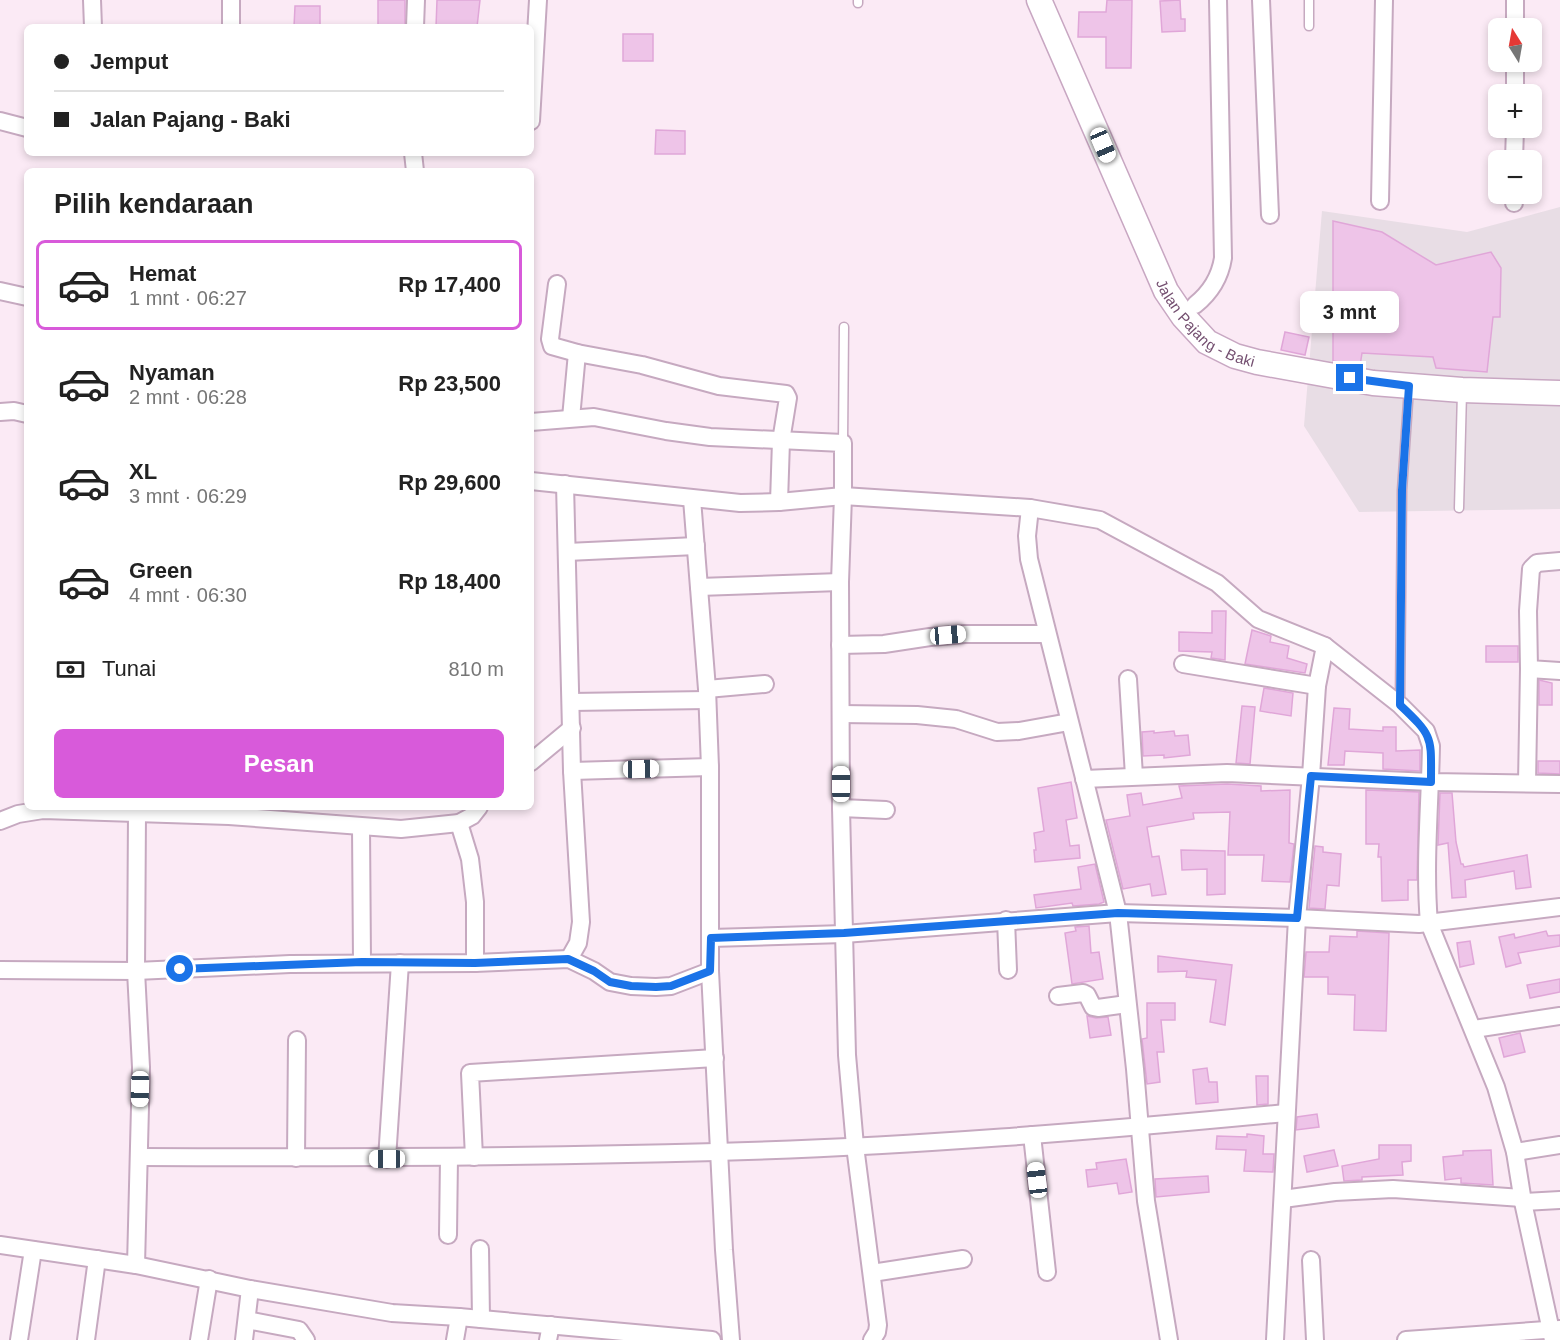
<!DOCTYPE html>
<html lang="id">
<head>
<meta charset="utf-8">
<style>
  body { margin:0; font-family:Helvetica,sans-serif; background:#f2f2f2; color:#222; height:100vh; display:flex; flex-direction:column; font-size:22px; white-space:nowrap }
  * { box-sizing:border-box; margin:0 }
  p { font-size:20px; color:#767676 }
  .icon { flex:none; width:33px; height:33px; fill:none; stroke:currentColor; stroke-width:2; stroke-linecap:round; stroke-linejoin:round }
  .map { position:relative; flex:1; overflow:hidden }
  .details { position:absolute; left:24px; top:168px; width:510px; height:642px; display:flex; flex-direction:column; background:#fff; border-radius:9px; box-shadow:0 3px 9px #0003 }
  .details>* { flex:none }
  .top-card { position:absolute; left:24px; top:24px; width:510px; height:132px; border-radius:9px; box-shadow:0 3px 9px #0003; display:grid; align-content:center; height:132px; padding:0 30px; background:#fff }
  .needle { width:39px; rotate:349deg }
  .tools { position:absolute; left:1488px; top:18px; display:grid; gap:12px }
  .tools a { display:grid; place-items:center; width:54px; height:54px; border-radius:9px; background:#fff; box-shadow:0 3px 9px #0003; font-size:30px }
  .end { position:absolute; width:27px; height:27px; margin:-14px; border:8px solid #1a73e8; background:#fff; box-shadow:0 0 0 3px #fff }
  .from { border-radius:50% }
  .bubble { position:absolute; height:42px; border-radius:9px; background:#fff; box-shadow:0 3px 9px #0003; font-size:20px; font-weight:800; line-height:42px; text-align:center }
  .car { position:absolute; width:18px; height:36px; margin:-18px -9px; border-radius:8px; box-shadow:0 0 4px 2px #0007; background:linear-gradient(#fff 24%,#345 0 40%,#fff 0 76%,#345 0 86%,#fff 0) }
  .top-card b { display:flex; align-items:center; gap:21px; height:57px; font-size:22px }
  .top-card b+b { border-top:2px solid #e0e0e0 }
  .top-card i { width:15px; height:15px; background:#222 }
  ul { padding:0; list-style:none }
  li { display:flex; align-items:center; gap:18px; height:90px; margin:0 12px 9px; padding:0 18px; border:3px solid transparent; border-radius:9px }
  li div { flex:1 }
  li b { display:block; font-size:22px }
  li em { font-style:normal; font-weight:800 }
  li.current { border-color:#d85ada }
  li>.icon { width:54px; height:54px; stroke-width:1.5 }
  h2 { padding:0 30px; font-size:27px; line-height:72px }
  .pay { display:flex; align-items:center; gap:15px; height:66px; padding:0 30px; font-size:22px }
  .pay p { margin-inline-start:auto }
  .cta { display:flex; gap:12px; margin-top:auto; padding:12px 30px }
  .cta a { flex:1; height:69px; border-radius:9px; background:#d85ada; color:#fff; font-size:24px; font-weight:800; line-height:69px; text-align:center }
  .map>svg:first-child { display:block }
</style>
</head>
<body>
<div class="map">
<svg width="1560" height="1340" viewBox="0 0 1560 1340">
  <rect width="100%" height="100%" fill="#fbeaf5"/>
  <polygon fill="#e8dde5" points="1560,207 1560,509 1359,512 1304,426 1322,211 1467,232"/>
  <g fill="#eec4e8" stroke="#e0a6d8" stroke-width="1.5">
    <rect x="378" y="0" width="27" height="27"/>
    <polygon points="437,0 480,0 477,27 436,27"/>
    <polygon points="1107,0 1132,0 1131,68 1106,68 1106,37 1078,37 1079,12 1106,12"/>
    <polygon points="1180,0 1181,19 1185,19 1185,31 1162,32 1160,1"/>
    <polygon points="295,6 320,6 320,27 294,27"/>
    <rect x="623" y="34" width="30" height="27"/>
    <polygon points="656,130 685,131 685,154 655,154"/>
    <polygon points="1333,221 1382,232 1436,265 1491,252 1501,268 1500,317 1493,317 1487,372 1436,368 1433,357 1362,353 1360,366 1333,361"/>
    <polygon points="1285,332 1309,337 1305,355 1281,350"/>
    <polygon points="1212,611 1226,611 1225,660 1211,658 1212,652 1179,651 1179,632 1212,633"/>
    <polygon points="1252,630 1271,636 1270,642 1289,646 1287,658 1307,664 1305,673 1245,664"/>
    <rect x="1486" y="646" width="32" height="16"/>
    <polygon points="1539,680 1552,683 1552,705 1539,705"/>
    <polygon points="1264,688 1293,693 1291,716 1260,711"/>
    <polygon points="1242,706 1255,707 1250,764 1236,763"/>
    <polygon points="1334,708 1350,709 1349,729 1383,731 1383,727 1396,727 1396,751 1420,750 1420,771 1383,769 1383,753 1345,751 1344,765 1328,765"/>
    <polygon points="1154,731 1154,733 1174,731 1175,736 1188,735 1190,755 1164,758 1164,755 1143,756 1142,732"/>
    <polygon points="1538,761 1560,761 1560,774 1538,773"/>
    <polygon points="1071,782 1077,818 1066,820 1070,846 1079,845 1080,858 1035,862 1034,850 1036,850 1034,833 1044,831 1038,788"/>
    <polygon points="1227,784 1261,786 1261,791 1290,790 1289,843 1294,844 1290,882 1262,881 1264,855 1228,855 1230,812 1193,813 1194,819 1147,827 1152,857 1159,856 1166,894 1152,896 1150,884 1123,889 1106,820 1130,816 1127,795 1141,793 1143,805 1182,798 1179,786"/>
    <polygon points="1366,790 1419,792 1417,880 1408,880 1408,900 1382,901 1381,857 1378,857 1379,844 1366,844"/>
    <polygon points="1440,793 1452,793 1456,842 1461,864 1463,864 1464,867 1527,855 1531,887 1516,889 1514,871 1465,880 1466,897 1452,898 1448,843 1438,845"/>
    <polygon points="1315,846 1323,847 1323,852 1341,854 1339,886 1327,885 1325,909 1309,908"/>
    <polygon points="1181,850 1225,851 1225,894 1207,895 1207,869 1182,870"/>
    <polygon points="1095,864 1104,902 1099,904 1073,906 1072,903 1036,908 1034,895 1081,889 1078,867"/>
    <polygon points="1089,926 1091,953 1099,952 1103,979 1072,984 1065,933 1076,931 1075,927"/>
    <polygon points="1357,931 1389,933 1386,1031 1354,1030 1355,995 1328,994 1328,977 1304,977 1306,952 1329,952 1330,936 1357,937"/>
    <polygon points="1546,931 1548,936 1560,935 1560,946 1518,953 1521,963 1506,967 1499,937 1514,934 1515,938"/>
    <polygon points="1470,941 1474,964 1460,967 1457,943"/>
    <polygon points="1158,956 1232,965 1225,1025 1210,1022 1216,980 1186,977 1187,971 1158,972"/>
    <polygon points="1560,979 1560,992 1530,998 1527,985"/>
    <polygon points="1147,1003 1175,1003 1175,1020 1161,1020 1164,1052 1157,1052 1160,1082 1147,1084 1142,1039 1147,1038"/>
    <polygon points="1087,1016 1096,1018 1108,1017 1111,1035 1090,1038"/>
    <polygon points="1520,1033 1525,1052 1504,1057 1499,1038"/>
    <polygon points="1207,1068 1209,1082 1217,1082 1218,1102 1196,1104 1193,1070"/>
    <polygon points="1256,1076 1268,1076 1268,1104 1257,1105"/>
    <polygon points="1317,1114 1319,1127 1296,1130 1297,1117"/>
    <polygon points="1247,1134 1264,1136 1263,1154 1274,1154 1273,1172 1244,1171 1246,1150 1216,1149 1217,1136 1247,1137"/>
    <polygon points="1379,1145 1411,1145 1411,1161 1402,1162 1403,1175 1362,1177 1362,1180 1344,1181 1342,1166 1379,1159"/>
    <polygon points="1334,1150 1338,1166 1307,1172 1304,1156"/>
    <polygon points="1491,1150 1493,1185 1461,1183 1461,1178 1445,1180 1443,1157 1463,1155 1463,1151"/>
    <polygon points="1126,1159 1132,1192 1119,1194 1117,1183 1088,1187 1086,1170 1097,1169 1096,1163"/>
    <polygon points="1208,1176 1209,1192 1156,1197 1155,1179"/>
  </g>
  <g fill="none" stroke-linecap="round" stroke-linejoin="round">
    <defs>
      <g id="lane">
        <polyline points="858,0 858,3"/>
        <polyline points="1309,26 1309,0"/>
        <polyline points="843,443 844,327"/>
        <polyline points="1459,508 1462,392"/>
        <polyline points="1400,704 1402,490 1409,388"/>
      </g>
      <g id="street">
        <polyline points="92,0 93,27"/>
        <polyline points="1261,0 1270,215"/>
        <polyline points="231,27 231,0"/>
        <polyline points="415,27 416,0"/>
        <polyline points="1515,28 1515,0"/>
        <polyline points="1515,94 1515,62"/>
        <polyline points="0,121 27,128"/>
        <polyline points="531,121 538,0"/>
        <polyline points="413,153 415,171"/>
        <polyline points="1514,160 1515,128"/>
        <polyline points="1380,201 1384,0"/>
        <polyline points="1514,203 1514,194"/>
        <polyline points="557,284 550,339 552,346 577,353 642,365 719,386 786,394 788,398 781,441 779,502"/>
        <polyline points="0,291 27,297"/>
        <path d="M 1195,305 C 1210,293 1220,277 1223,258 L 1218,0"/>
        <polyline points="0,412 14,411 27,414"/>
        <polyline points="571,418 577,353"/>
        <polyline points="531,422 594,417 666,431 710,437 843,443 843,496 840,582 841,808 847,1055 855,1146 878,1325 877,1332 872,1340"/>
        <path d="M 531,481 L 740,503 L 779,502 L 843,496 L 1030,508 L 1100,520 L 1217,583 L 1258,619 L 1325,646 L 1400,705 L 1426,731 L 1431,746 C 1430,805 1424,864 1429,923 L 1496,1087 L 1515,1152 L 1523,1202 L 1553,1340"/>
        <polyline points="565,484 572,771 581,922 578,943 569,959"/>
        <polyline points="692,499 707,689 710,767 710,971 724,1250 731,1340"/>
        <polyline points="1030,508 1027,536 1029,559 1118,913 1135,1069 1146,1201 1169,1340"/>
        <polyline points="567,552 696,546"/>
        <polyline points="1560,561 1537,563 1531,569 1528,611 1529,669 1560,671"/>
        <polyline points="699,587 840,582"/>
        <polyline points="840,645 884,644 930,637 965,634 1047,634"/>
        <polyline points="1183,664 1317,686"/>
        <polyline points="1128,679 1134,776"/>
        <polyline points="707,689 765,684"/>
        <polyline points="571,702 707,700"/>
        <polyline points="841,714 917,715 956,719 997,732 1019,731 1069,722"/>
        <polyline points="531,762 572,728"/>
        <polyline points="572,771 710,767"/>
        <polyline points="1084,779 1227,773 1431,782 1560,784"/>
        <polyline points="1527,783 1529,669"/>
        <polyline points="841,808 886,810"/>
        <polyline points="0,821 18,814 43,810 229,816 401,829 459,823 472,816 479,807"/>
        <polyline points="459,823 470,859 475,902 475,963"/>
        <polyline points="361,827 362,962"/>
        <polyline points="1006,920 1008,970"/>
        <polyline points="711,938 844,934 1118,913 1297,918 1419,924 1560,907"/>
        <polyline points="0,970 136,971 290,964 475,963 569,959 594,971 610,982 631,986 656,987 671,986 710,971"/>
        <polyline points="1058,996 1083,993 1087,995 1093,1007 1098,1008 1127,1004"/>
        <polyline points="1474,1029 1560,1016"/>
        <polyline points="1032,1135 1047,1272"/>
        <polyline points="1515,1152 1560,1145"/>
        <path d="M 139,1157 C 331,1158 524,1157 716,1152 C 906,1147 1097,1131 1286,1113"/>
        <polyline points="474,1157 470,1073 715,1058"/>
        <polyline points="296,1158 297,1040"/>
        <polyline points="387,1159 400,963"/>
        <polyline points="1283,1199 1335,1192 1393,1189 1522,1198"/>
        <polyline points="1523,1202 1560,1200"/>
        <polyline points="448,1235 449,1157"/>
        <polyline points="0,1245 136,1265 250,1289 392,1313 459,1317 712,1340"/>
        <polyline points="480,1249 481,1319"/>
        <polyline points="1311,1260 1315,1340"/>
        <polyline points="136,1265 141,1067 136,971 137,813"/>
        <polyline points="872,1273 963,1259"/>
        <polyline points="247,1320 299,1330 306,1340"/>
        <polyline points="19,1340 33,1250"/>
        <polyline points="86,1340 97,1259"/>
        <polyline points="199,1340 209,1279"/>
        <polyline points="244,1340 250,1289"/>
        <polyline points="455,1340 459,1317"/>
        <polyline points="548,1340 551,1325"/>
        <polyline points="1275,1340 1297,918 1311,776 1317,686 1325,646"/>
        <polyline points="1406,1340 1560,1329"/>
      </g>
      <g id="secondary">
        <path id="s1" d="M 1039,0 L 1166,291 L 1183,316 L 1207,342 L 1235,356 L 1257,362 L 1373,383 L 1462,390 L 1560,393"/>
      </g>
    </defs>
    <use href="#lane" stroke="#c6a9c0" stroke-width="11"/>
    <use href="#street" stroke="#c6a9c0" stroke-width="20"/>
    <use href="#secondary" stroke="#c8a7c2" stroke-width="27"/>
    <use href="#lane" stroke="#fff" stroke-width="8"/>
    <use href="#street" stroke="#fff" stroke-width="16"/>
    <use href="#secondary" stroke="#fff" stroke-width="24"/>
  </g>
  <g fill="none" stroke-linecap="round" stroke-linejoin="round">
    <path stroke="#1a73e8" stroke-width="8" d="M 180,969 L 362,962 L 475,963 L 568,959 L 594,971 L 610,982 L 631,986 L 656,987 L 671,986 L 710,971 L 711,938 L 844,933 L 1118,913 L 1297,918 L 1311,776 L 1431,782 C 1431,737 1434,737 1400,705 L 1402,490 L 1409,386 L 1350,378"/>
  </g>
  <g text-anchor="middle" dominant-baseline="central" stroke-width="4.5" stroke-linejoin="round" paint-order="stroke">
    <g font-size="15" fill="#744f70" stroke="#fef1f9">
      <text stroke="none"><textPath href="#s1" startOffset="370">Jalan Pajang - Baki</textPath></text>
    </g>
  </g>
</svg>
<div class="tools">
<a><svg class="needle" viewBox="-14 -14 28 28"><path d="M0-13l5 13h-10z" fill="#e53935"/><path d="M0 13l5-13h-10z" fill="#767676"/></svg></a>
<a>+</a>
<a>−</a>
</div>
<i class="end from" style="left:180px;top:969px"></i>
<i class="end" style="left:1350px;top:378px"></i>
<div class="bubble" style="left:1300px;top:291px;width:99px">3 mnt</div>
<i class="car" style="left:1103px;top:145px;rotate:157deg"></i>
<i class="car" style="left:948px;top:635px;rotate:85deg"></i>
<i class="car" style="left:641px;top:769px;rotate:89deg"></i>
<i class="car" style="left:841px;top:784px;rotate:0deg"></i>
<i class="car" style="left:140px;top:1089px;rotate:181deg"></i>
<i class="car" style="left:387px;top:1159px;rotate:270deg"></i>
<i class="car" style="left:1037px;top:1180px;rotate:353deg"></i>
<div class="top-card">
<b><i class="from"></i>Jemput</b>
<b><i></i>Jalan Pajang - Baki</b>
</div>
<section class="details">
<h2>Pilih kendaraan</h2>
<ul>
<li class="current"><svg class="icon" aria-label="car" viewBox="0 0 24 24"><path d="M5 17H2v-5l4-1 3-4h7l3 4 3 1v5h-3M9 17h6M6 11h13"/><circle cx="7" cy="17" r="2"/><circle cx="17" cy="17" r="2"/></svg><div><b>Hemat</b><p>1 mnt · 06:27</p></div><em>Rp 17,400</em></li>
<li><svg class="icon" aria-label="car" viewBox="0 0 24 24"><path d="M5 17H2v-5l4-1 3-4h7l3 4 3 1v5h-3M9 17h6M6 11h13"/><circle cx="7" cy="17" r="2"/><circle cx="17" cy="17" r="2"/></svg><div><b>Nyaman</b><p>2 mnt · 06:28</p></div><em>Rp 23,500</em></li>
<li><svg class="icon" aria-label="car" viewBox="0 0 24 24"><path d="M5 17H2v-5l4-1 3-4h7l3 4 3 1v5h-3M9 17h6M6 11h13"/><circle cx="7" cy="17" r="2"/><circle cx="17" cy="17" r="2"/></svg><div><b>XL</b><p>3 mnt · 06:29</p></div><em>Rp 29,600</em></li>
<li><svg class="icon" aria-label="car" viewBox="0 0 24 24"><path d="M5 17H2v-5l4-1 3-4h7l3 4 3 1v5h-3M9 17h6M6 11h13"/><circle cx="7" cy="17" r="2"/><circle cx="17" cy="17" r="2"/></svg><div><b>Green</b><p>4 mnt · 06:30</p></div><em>Rp 18,400</em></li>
</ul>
<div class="pay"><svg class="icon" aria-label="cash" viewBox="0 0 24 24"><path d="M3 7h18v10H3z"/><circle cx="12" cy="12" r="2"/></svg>Tunai<p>810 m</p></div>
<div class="cta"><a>Pesan</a></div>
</section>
</div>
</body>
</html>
